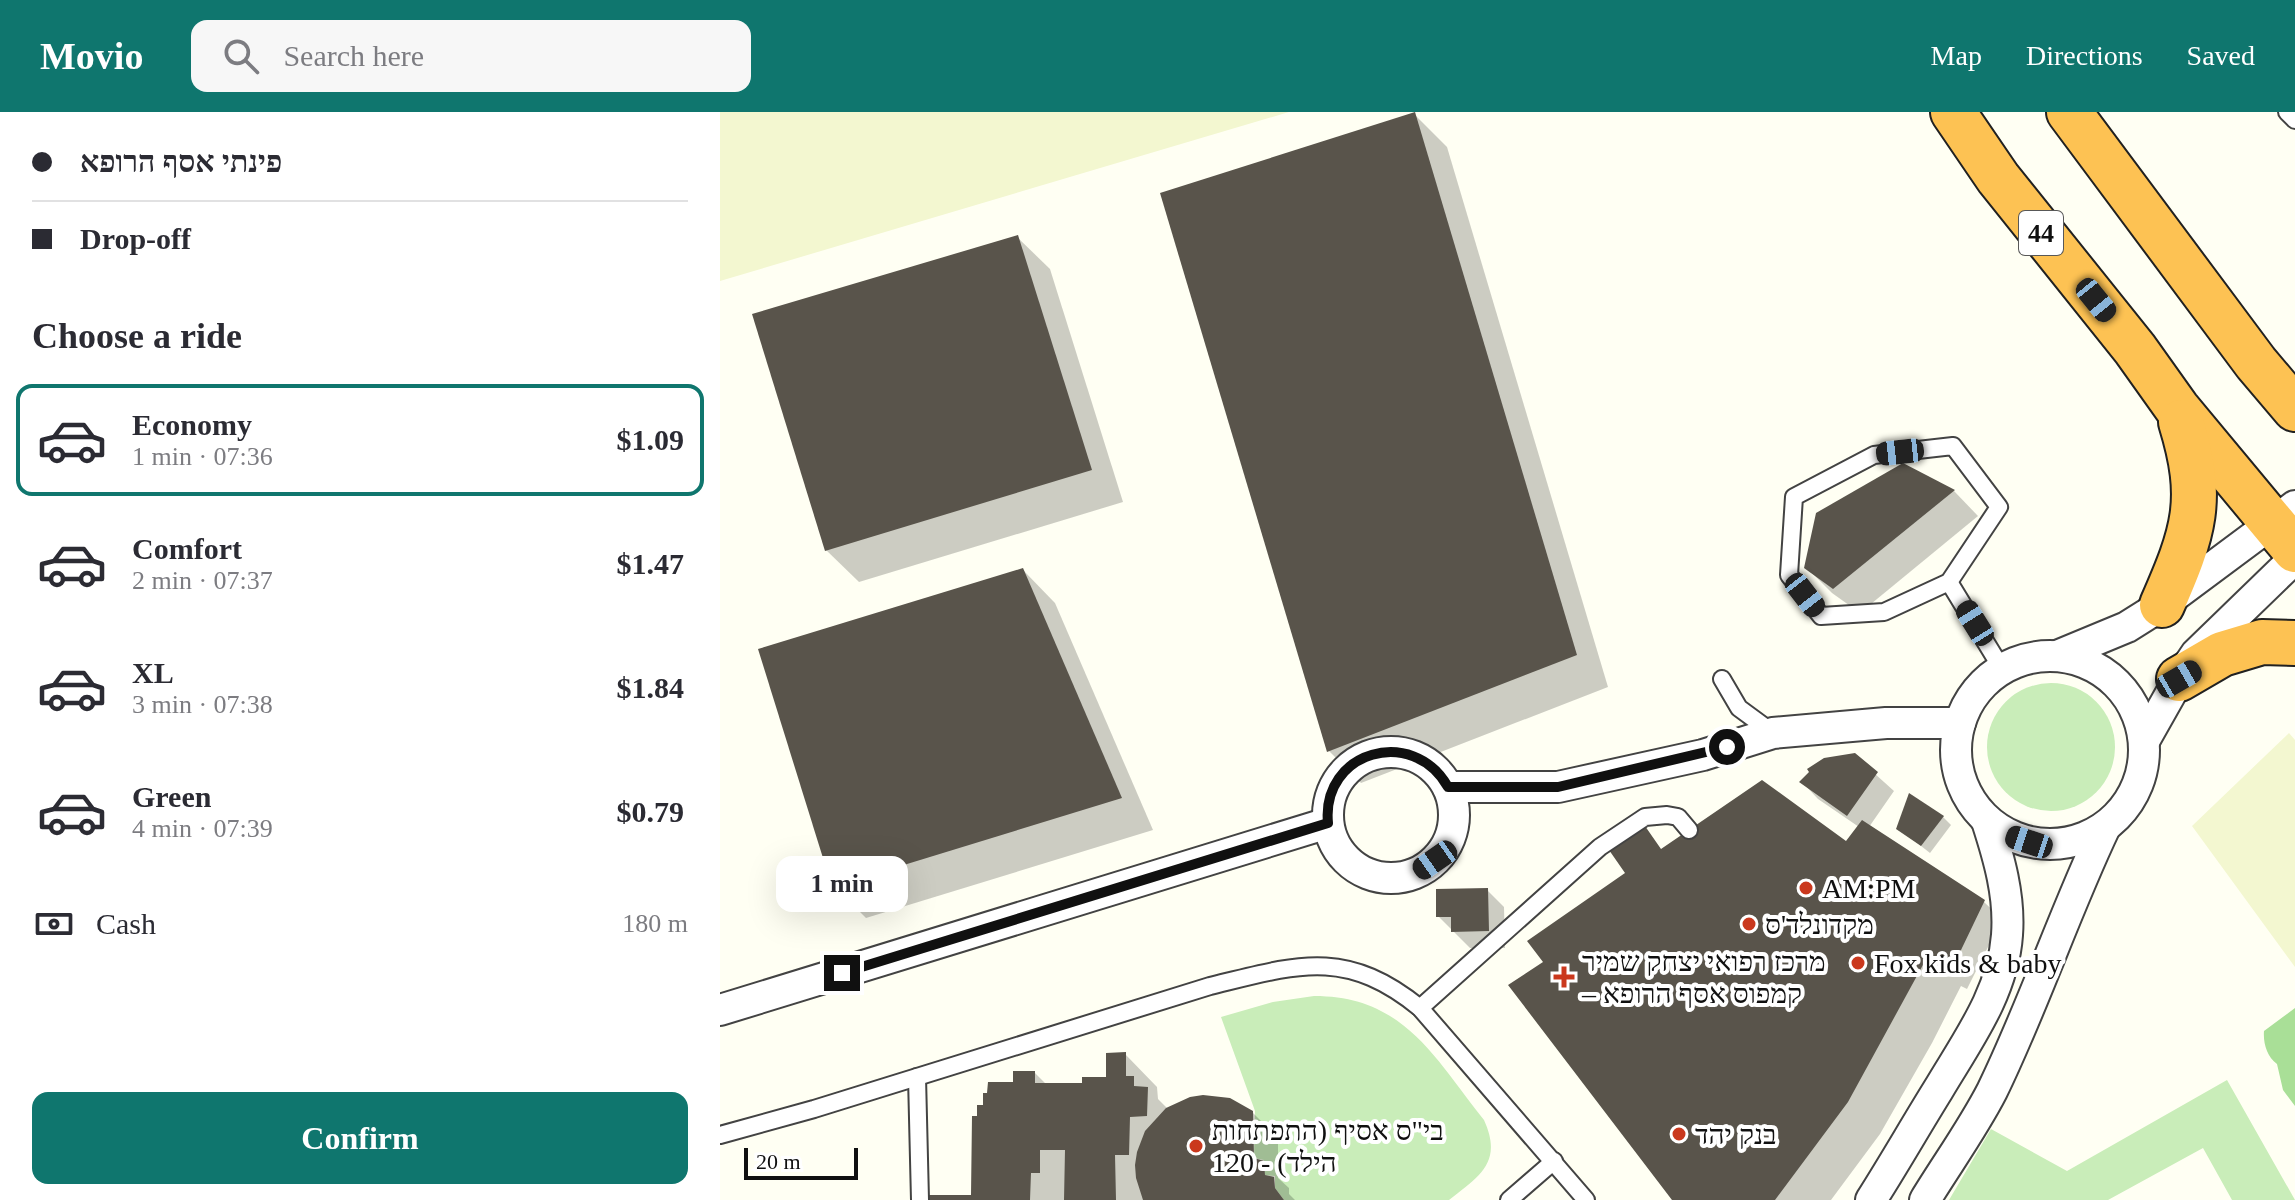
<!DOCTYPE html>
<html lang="en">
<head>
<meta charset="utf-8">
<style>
  body { margin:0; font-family:"Times New Roman","Noto Sans Hebrew",serif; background:#f7f7f7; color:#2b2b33; height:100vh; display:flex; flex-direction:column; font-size:30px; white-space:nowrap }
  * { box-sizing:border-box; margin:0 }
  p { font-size:26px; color:#7c7c81 }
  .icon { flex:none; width:44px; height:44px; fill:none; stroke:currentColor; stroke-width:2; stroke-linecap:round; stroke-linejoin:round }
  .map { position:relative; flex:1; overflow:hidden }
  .sheet { display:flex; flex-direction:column; background:#fff; width:720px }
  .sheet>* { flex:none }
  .banner { display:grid; align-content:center; height:176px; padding:0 32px; background:#fff }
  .scale { position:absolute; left:24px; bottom:20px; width:114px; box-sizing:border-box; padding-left:8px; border:4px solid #101010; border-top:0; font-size:22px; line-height:28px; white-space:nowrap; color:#101010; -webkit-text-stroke:6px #fff; paint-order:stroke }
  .end { position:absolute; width:36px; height:36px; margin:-18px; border:10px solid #101010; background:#fff; box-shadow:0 0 0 4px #fff }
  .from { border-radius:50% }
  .bubble { position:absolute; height:56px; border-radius:16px; background:#fff; box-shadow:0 8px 32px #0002; font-size:26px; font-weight:600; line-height:56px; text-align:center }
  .car { position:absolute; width:24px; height:48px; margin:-24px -12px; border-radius:10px; box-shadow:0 0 6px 2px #0007; background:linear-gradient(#222 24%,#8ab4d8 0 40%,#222 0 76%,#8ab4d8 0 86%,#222 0) }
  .banner b { display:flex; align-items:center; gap:28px; height:76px; font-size:30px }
  .banner b+b { border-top:2px solid #e1e1e2 }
  .banner i { width:20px; height:20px; background:#2b2b33 }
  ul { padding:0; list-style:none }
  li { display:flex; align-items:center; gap:24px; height:112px; margin:0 16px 12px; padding:0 16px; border:4px solid transparent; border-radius:16px }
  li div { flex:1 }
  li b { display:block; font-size:30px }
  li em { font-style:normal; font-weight:600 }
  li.current { border-color:#0f766e }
  li>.icon { width:72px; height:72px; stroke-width:1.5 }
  h2 { padding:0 32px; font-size:36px; line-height:96px }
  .pay { display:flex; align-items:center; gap:20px; height:88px; padding:0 32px; font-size:30px }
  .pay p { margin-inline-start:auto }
  .action { display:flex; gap:16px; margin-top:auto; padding:16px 32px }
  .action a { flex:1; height:92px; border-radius:16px; background:#0f766e; color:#fff; font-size:32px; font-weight:600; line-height:92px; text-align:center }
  header { display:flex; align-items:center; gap:48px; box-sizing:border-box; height:112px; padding:0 40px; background:#0f766e; color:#fff }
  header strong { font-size:38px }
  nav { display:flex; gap:44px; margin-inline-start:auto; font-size:28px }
  .search { width:560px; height:72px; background:#f7f7f7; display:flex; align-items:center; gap:20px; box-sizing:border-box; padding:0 28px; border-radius:16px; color:#7c7c81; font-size:30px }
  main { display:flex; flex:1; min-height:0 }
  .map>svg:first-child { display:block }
</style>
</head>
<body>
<header>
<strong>Movio</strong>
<div class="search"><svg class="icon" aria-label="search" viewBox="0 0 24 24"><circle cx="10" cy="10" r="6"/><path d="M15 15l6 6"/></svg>Search here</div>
<nav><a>Map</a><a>Directions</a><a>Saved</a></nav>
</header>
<main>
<section class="sheet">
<div class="banner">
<b><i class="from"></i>פינתי אסף הרופא</b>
<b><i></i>Drop-off</b>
</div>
<h2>Choose a ride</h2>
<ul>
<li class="current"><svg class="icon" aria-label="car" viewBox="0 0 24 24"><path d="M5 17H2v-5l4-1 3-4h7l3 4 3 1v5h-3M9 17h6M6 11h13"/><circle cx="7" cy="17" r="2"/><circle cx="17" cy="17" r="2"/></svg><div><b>Economy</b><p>1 min · 07:36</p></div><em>$1.09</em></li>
<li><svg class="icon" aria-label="car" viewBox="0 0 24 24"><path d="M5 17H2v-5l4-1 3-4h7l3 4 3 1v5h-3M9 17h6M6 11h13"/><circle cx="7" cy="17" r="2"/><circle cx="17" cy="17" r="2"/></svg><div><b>Comfort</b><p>2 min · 07:37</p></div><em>$1.47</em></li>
<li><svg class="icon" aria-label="car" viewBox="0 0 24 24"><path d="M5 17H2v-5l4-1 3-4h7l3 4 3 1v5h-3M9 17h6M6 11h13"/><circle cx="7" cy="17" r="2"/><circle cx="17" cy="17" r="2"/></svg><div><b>XL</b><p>3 min · 07:38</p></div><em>$1.84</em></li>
<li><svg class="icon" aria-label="car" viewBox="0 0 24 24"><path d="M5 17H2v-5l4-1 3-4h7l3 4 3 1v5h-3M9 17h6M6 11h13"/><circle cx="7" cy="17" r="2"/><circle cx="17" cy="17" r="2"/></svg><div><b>Green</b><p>4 min · 07:39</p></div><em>$0.79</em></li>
</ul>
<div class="pay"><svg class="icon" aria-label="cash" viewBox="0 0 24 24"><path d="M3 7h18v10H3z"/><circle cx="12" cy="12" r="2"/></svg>Cash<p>180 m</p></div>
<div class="action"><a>Confirm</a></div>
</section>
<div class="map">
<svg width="1575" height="1088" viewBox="0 0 1575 1088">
  <rect width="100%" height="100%" fill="#fffff3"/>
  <g fill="#f3f7d0">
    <polygon points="0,0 569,0 0,169"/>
    <polygon points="1569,621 1575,628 1575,855 1472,714"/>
  </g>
  <g fill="#c9edb9">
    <circle cx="1331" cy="635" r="64"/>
    <path d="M 594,884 C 684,884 714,945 764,1008 C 783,1050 760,1064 729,1088 L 564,1088 L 555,1076 L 555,1064 L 545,1063 L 544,1048 L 534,1046 L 535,999 L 501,905 L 553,890 Z"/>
    <polygon points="1507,968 1575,1088 1512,1088 1483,1036 1388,1088 1229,1088 1271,1017 1347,1059"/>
  </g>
  <path fill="#a9df97" d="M 1575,896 L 1575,994 L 1563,978 L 1557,952 C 1547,945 1543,931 1544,919 Z"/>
  <g fill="#0003">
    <polygon points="695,3 727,35 888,575 641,671 608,638"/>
    <polygon points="297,125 330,157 403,390 139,470 106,438"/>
    <polygon points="1183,354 1234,379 1258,404 1140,501 1112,481 1086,455"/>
    <polygon points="303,458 335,491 433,718 146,806 114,774"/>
    <polygon points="1134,643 1174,679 1149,715 1264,790 1282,807 1247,877 1241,874 1212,931 1160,1022 1111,1088 955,1088 826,850 942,739 1126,732 1139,715 1098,687 1082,670"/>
    <polygon points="1223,705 1231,713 1210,741 1178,716"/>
    <polygon points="767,778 784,795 785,836 750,836 718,804"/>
    <polygon points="405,942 437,975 438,987 448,997 532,1000 558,1026 558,1066 569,1076 569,1082 575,1088 207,1088 253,1085 259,1006 264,995 295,972 315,961 327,973 364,973 388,967"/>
  </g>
  <g fill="#59544b">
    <polygon points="695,0 857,543 607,640 440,81"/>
    <polygon points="298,123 372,358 105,439 32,202"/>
    <polygon points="1183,351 1235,378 1113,477 1084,456 1096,401"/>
    <polygon points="303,456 402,686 112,775 38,537"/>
    <polygon points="1135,641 1158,660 1127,704 1079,670 1089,660 1087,657 1104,646"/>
    <polygon points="1042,668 1126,729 1142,708 1265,788 1230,861 1204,851 1128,990 1055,1088 952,1088 788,873 823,850 807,829 905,761 889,738 925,714 941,737"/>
    <polygon points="1189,681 1224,704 1201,734 1176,717"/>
    <polygon points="768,776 769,819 731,820 731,805 716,805 716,777"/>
    <polygon points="406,940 406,964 414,964 414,974 428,975 427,1004 410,1005 409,1043 395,1043 396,1088 344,1088 345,1038 320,1038 320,1061 311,1061 310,1088 205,1088 205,1083 251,1083 252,1004 257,1004 257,993 263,993 263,981 267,981 268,970 293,970 293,959 315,959 315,971 362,971 362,965 386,965 386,941"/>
    <polygon points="483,983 510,986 533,999 534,1046 544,1049 545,1063 554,1065 555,1076 564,1088 423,1088 416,1066 415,1053 417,1040 425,1019 446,996 470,985"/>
  </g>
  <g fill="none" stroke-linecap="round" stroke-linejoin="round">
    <defs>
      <g id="lane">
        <polyline points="1567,0 1575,8"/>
        <polygon points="1233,334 1279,395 1229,470 1164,500 1101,504 1069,463 1074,385 1154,343"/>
        <polyline points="1229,470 1282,557"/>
        <polyline points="1002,567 1019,596 1053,621"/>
        <polyline points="700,896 880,735 925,705 947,703 958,705 969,718"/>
        <polyline points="197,965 200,1088"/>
        <path d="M 0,1023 L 94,997 L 490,874 C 576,853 625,835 700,896 L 866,1088"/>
        <polyline points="789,1088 834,1049"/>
      </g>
      <g id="street">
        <circle cx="1330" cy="638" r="94"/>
        <polyline points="1337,544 1407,515 1442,493 1575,394"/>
        <polyline points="1424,629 1459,567 1476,542 1575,446"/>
        <circle cx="671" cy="703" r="63"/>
        <polyline points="728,675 838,675 983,643 1053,621 1166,611 1240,611"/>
        <polyline points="0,898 608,711"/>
        <path d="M 1151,1088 C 1174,1052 1195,1015 1218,978 C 1247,929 1283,881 1287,823 C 1290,784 1279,746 1267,709"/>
        <path d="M 1205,1088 C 1227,1052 1253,1016 1272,979 C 1314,893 1344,801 1385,715"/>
      </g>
      <g id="highway">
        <polyline points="1233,0 1278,66 1415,237 1457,296 1575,438"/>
        <polyline points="1349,0 1536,251 1575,297"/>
        <path d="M 1442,493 C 1474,420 1485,388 1461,310"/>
        <polyline points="1459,567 1502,542 1542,530 1575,531"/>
      </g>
    </defs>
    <use href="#lane" stroke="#434343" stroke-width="20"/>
    <use href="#street" stroke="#434343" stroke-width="34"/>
    <use href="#highway" stroke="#212121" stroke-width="48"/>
    <use href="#lane" stroke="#fff" stroke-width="16"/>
    <use href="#street" stroke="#fff" stroke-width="30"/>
    <use href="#highway" stroke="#fdc253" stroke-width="44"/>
  </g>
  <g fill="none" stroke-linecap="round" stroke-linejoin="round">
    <path stroke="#101010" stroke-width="10" d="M 122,861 L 608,711 C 601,639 693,613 728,675 L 838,675 L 1007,635"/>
  </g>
  <g fill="#ca381d" stroke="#fff" stroke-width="3">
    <circle cx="1086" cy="776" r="8"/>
    <circle cx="1029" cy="812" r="8"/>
    <circle cx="1138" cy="851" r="8"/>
    <path d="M840 853h8v8h8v8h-8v8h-8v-8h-8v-8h8z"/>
    <circle cx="959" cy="1022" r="8"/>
    <circle cx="476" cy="1034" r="8"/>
  </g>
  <g text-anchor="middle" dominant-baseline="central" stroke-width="8" stroke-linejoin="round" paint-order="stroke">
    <rect fill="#fff" stroke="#585858" stroke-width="2" x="1299" y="99" width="44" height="44" rx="6"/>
    <g font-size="26" font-weight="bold" fill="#101010">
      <text x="1321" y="121">44</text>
    </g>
    <g font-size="28" fill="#101010" stroke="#fff" text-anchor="start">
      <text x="1102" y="776">AM:PM</text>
      <text x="1045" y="812">מקדונלד'ס</text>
      <text x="862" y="849">מרכז רפואי יצחק שמיר<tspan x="862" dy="32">– קמפוס אסף הרופא</tspan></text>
      <text x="1154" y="851">Fox kids &amp; baby</text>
      <text x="492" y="1018">בי"ס אסיף (התפתחות<tspan x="492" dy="32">הילד) - 120</tspan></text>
      <text x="975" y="1022">בנק יהד</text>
    </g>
  </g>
</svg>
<div class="scale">20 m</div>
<i class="end from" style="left:1007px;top:635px"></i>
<i class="end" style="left:122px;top:861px"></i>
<div class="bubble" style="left:56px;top:744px;width:132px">1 min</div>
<i class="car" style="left:1376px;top:188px;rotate:141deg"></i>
<i class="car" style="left:1180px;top:340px;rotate:264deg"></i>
<i class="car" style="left:1085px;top:483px;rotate:142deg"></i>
<i class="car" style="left:1255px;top:511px;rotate:328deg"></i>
<i class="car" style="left:1459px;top:567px;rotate:60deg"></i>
<i class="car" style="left:1309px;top:730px;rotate:288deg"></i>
<i class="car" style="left:715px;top:748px;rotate:235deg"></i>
</div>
</main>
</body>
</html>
